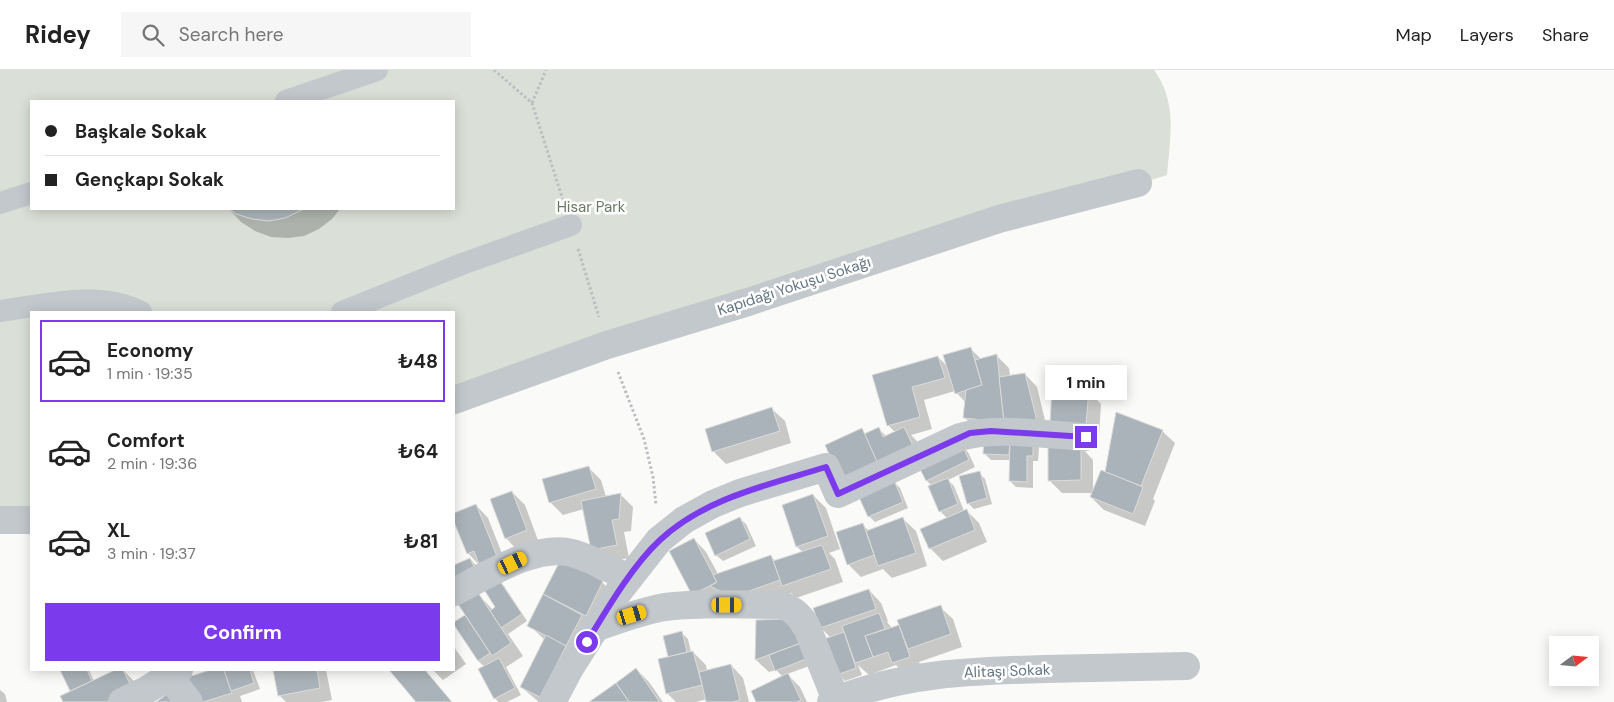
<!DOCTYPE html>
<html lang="en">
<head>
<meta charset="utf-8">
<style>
  body { margin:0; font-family:"DM Sans",sans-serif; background:#f6f6f6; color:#222; height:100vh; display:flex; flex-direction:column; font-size:19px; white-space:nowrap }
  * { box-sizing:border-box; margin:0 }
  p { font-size:16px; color:#767676 }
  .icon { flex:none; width:28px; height:28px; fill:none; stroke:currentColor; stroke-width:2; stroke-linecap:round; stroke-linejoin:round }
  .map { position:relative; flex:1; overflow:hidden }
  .drawer { position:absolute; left:30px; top:241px; width:425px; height:360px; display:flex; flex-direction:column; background:#fff; border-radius:0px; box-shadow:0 2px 12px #0003 }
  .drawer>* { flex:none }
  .guide { position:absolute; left:30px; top:30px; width:425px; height:110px; border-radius:0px; box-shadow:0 2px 12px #0003; display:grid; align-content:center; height:110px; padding:0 15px; background:#fff }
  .needle { width:32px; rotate:74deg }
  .controls { position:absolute; left:1549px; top:566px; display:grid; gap:10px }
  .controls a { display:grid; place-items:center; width:50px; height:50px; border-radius:0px; background:#fff; box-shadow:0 2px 12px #0003; font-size:25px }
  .end { position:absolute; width:22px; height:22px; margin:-11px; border:6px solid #7c3aed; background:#fff; box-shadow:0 0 0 2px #fff }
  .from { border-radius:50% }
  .bubble { position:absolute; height:35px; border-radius:0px; background:#fff; box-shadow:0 2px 12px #0003; font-size:16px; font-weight:700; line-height:35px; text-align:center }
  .car { position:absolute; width:15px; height:30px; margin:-15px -8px; border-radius:6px; box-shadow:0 0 4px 1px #0007; background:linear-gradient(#f5c518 24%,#345 0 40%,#f5c518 0 76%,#345 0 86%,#f5c518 0) }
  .guide b { display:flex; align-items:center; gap:18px; height:48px; font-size:19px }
  .guide b+b { border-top:1px solid #e0e0e0 }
  .guide i { width:12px; height:12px; background:#222 }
  ul { padding:9px 0 0; list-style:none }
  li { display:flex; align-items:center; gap:15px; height:82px; margin:0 10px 8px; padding:0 5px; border:2px solid transparent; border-radius:0px }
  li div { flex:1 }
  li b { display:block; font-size:19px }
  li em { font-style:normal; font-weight:700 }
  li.current { border-color:#7c3aed }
  li>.icon { width:45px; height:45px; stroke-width:1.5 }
  .action { display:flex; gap:10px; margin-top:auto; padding:10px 15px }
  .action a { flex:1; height:58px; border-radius:0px; background:#7c3aed; color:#fff; font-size:20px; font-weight:700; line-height:58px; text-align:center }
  header { display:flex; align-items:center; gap:30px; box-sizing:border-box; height:70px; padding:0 25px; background:#fff; border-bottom:1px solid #e0e0e0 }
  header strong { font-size:24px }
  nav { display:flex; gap:28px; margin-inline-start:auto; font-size:18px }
  .search { width:350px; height:45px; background:#f6f6f6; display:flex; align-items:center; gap:12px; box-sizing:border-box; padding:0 18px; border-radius:0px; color:#767676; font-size:19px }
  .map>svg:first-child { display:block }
</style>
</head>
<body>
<header>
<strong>Ridey</strong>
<div class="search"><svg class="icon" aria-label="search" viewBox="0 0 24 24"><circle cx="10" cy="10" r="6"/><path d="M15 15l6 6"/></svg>Search here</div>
<nav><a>Map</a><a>Layers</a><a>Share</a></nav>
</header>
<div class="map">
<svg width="1614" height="632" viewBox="0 0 1614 632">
  <rect width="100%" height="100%" fill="#fafaf8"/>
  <path fill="#dadfd7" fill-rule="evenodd" d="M 0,0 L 1154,0 C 1178,33 1170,67 1167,105 L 454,329 L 454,242 L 31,242 L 31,450 L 0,450 ZM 31,31 L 454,31 L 454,139 L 31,139 Z"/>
  <g fill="#0003">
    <polygon points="229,139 340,139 332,149 319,159 304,166 288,168 271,167 255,161 241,152"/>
    <polygon points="971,279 982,290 996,285 1009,298 1010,306 1025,304 1037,317 1049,367 977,360 964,347 966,333 955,321 924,330 932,359 911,365 917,371 927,393 961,376 968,382 975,397 948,410 954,416 964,441 966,440 979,453 987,472 943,491 930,478 947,448 940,441 932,416 927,411 920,396 893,411 900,418 908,438 875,452 869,446 861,360 866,365 879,359 887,367 896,363 889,356 874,306 938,287 948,297"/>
    <polygon points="1088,321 1101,334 1099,366 1064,364"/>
    <polygon points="772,339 785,351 791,373 726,394 713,381"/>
    <polygon points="1162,361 1175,373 1153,429 1155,431 1145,456 1104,440 1091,427 1093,423 1062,423 1049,410 1081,377 1093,390 1093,421 1106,403"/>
    <polygon points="985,369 1032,371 1039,377 1038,391 1033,391 1033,418 1016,417 1010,411 1011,390 991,390 985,384"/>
    <polygon points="588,397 601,410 606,427 620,424 633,437 631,461 624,462 629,488 605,492 593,480 584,439 563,445 550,432"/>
    <polygon points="979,403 985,409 992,434 974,439 968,433"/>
    <polygon points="512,422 525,435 539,473 518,481 506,468"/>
    <polygon points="813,425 826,438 840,479 829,483 835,489 843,512 796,528 791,523 745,539 693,524 694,469 706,482 718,504 771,486 776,492 803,482 797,477 783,436"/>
    <polygon points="476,435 488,448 510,504 498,510 504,516 527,551 508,564 523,586 506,597 521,625 507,632 498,632 495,628 480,600 485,597 478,591 454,554 467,545 477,523 493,540 497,537 484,518 454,532 454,497 470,489 483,502 480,496 468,483 454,449 454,444"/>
    <polygon points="739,448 746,454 756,476 723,491 716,485"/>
    <polygon points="903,449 916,461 927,496 892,508 883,499 861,507 848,494 862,454 869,461"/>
    <polygon points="562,491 603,513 615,525 539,632 521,617 545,570 529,555"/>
    <polygon points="869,520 881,533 888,551 887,552 892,558 940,537 953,549 962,577 919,592 922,599 906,605 896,595 869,605 858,595 862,605 845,611 832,597 831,568 821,558"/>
    <polygon points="785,550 798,563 812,595 787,604 800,617 807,632 757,632 783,607 776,600 769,602 756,590 757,551"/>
    <polygon points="682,563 688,569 691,582 693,582 706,595 707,601 731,595 743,608 749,632 707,632 707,629 696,632 676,632 667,623 671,587"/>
    <polygon points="454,577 466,594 443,610 433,600 454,600"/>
    <polygon points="636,599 649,612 663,632 591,632"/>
    <polygon points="61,600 89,600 94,611 118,600 123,600 134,611 144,632 64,632 72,622"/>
    <polygon points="214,600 253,600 260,619 240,626 242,632 198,632"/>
    <polygon points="274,600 326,600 332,630 322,632 286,632 279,625"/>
    <polygon points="0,620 5,624 7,632 0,632"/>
  </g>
  <g fill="#aab3b9" stroke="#dcdcda">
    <polygon points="229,139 304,139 285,148 269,151 252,149 236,144"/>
    <polygon points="971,277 982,315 955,324 943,285"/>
    <polygon points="997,284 1004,352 963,348 966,320 982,315 975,290"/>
    <polygon points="938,286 945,308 912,317 920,347 887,356 872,305"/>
    <polygon points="1025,303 1038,355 1004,352 999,307"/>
    <polygon points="1052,317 1089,320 1086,354 1050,352"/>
    <polygon points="772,337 780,361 712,382 705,359"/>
    <polygon points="1116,342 1163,360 1141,416 1105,402"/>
    <polygon points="879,357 883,367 904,357 915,380 879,396 864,364"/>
    <polygon points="862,358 879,396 842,413 825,375"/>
    <polygon points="984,368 1010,369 1009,385 983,384"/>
    <polygon points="1010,369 1033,370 1033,386 1027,386 1027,412 1009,411"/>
    <polygon points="962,374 969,390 926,411 918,395"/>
    <polygon points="1048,376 1081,376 1081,410 1048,411"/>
    <polygon points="589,396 596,419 549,433 542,409"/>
    <polygon points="1101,400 1143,417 1133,444 1090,427"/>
    <polygon points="980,401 987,428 967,434 959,406"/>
    <polygon points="948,408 958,434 939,442 928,416"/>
    <polygon points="894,410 903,432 868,447 858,425"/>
    <polygon points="512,421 527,460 505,469 490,429"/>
    <polygon points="621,423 619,449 612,450 617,475 591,480 581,431"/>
    <polygon points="813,424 828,466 796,477 782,435"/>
    <polygon points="476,434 499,491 481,499 474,481 467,484 454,452 454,443"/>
    <polygon points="967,439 975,460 929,479 920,459"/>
    <polygon points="740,447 750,469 715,486 705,463"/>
    <polygon points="903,447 916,483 878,496 866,461"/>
    <polygon points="863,453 874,485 847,495 836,462"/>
    <polygon points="694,468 717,512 692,525 669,481"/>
    <polygon points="822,475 831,499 782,516 773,491"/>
    <polygon points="771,485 780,510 732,527 710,516 717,512 713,505"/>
    <polygon points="470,488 477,503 454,514 454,495"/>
    <polygon points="561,489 603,511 586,546 543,524"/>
    <polygon points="498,508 522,544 501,558 490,541 495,537 483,518"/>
    <polygon points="869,519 876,539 820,558 813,538"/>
    <polygon points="477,521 511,573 492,586 458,534"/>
    <polygon points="543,524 582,545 566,576 527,556"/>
    <polygon points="941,535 951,564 908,579 897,550"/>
    <polygon points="879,543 885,559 865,566 873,587 855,593 842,556"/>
    <polygon points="465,545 490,583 478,591 454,555 454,552"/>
    <polygon points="785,549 801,573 755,590 756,550"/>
    <polygon points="899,555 910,587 892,593 888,582 873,587 865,566"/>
    <polygon points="682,561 687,582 668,587 663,566"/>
    <polygon points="844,562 856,598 837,605 821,570"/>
    <polygon points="546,565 566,576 540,627 520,617"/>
    <polygon points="801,573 806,589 775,601 769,585"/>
    <polygon points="693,581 702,615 666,624 658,589"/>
    <polygon points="499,588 515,618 494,629 478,599"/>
    <polygon points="731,594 740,630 733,632 706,632 699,602"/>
    <polygon points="636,598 659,631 658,632 629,632 616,613"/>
    <polygon points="60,600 87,600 92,611 70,621"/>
    <polygon points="115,600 123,600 133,620 107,632 63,632 60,626"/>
    <polygon points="210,600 224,600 232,623 203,632 197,632 188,607"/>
    <polygon points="224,600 250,600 254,613 231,621"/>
    <polygon points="273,600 317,600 320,618 278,626"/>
    <polygon points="389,600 425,600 452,632 416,632"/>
    <polygon points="788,603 801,630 797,632 756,632 751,621"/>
    <polygon points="616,613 629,632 589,632"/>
    <polygon points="167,624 174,632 156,632"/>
  </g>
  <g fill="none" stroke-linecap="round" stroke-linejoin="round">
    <g stroke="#bbbfc2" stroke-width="3" stroke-dasharray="2.5 2.5" stroke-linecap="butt">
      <polyline points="494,0 532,33 563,130"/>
      <polyline points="532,33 546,0"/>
      <polyline points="578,179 599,247"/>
      <polyline points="618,302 644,369 653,407 656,435"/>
    </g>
    <g stroke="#c3c8cc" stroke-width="22">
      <polyline points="286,31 377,0"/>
      <polyline points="0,133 31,123"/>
      <path d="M 0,241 C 44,235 100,220 141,242"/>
      <polyline points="342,242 462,194 571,155"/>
    </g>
    <g stroke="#c3c8cc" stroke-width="28">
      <polyline points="454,330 607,275 748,232 999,149 1138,113"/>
      <polyline points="0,450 31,450"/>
      <path d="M 454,522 C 486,506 536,473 572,483 C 591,488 611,500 629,508"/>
      <path d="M 595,558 C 618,550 641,541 665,537 C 703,532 743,535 781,535 C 793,539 799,545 806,555 L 836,630"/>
      <polyline points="169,606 189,632"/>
      <polyline points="122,632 145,621 179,600"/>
      <path d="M 552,632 L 570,598 L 619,521 L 659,470 L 684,450 L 713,434 L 740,423 L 826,397 L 838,424 L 960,367 C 994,356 1049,365 1085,367"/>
      <path d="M 831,632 C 902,603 969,601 1045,599 C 1092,598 1139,597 1186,596"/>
    </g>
  </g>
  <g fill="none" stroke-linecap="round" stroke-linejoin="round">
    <path stroke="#7c3aed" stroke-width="6" d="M 587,572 C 607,539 632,496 660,470 C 705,428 768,415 826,397 L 838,424 L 970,363 L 991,361 L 1086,367"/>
  </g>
  <g text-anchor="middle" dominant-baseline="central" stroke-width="5" stroke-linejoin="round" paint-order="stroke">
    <g font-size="15" fill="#687a64" stroke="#fff">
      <text x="591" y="137">Hisar Park</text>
    </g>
    <g font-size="15" fill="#657683" stroke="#fff">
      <text transform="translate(794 216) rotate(-18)">Kapıdağı Yokuşu Sokağı</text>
      <text transform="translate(1007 601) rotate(-2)">Alitaşı Sokak</text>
    </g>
  </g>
</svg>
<div class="controls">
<a><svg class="needle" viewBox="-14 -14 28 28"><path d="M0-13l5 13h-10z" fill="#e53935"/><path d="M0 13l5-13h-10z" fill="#767676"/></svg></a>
</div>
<i class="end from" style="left:587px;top:572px"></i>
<i class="end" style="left:1086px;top:367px"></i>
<div class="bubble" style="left:1045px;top:295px;width:82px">1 min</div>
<i class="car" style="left:513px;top:493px;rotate:64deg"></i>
<i class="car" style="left:727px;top:535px;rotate:90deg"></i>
<i class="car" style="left:632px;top:545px;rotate:73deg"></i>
<div class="guide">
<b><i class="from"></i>Başkale Sokak</b>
<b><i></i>Gençkapı Sokak</b>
</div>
<section class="drawer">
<ul>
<li class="current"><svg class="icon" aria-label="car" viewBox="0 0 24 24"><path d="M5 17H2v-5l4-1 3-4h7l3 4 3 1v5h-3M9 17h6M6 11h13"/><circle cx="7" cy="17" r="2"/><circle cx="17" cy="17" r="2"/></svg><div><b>Economy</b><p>1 min · 19:35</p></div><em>₺48</em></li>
<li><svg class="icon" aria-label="car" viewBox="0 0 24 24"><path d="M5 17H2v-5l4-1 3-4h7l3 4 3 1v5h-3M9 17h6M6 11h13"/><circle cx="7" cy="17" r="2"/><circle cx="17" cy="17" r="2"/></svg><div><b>Comfort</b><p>2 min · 19:36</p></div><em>₺64</em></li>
<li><svg class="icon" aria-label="car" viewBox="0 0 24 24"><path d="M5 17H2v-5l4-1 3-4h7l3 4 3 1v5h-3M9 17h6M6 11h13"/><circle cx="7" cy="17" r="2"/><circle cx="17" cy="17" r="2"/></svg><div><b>XL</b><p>3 min · 19:37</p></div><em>₺81</em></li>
</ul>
<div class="action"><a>Confirm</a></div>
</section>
</div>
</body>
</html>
